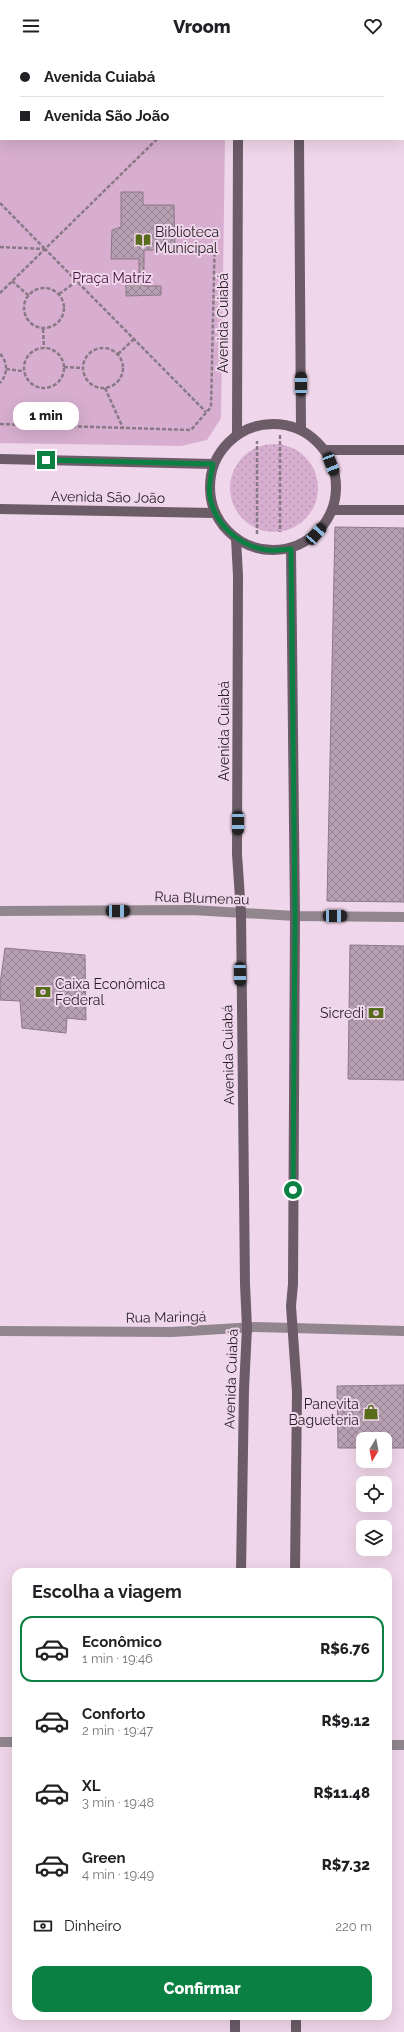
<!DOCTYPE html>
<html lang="pt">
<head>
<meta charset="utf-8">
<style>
  body { margin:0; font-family:Raleway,sans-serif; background:#f2f2f2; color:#202124; height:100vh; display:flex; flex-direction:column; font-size:15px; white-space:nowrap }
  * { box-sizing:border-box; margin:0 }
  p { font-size:13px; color:#757577 }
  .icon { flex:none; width:22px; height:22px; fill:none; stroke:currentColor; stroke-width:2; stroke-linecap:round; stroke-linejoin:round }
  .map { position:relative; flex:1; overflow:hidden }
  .drawer { position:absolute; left:12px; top:1516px; width:380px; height:452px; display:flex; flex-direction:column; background:#fff; border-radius:12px; box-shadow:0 4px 16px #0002 }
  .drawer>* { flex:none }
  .guide { position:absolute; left:0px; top:0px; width:404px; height:88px; box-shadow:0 4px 16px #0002; display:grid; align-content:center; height:88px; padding:0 20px; background:#fff }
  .needle { width:26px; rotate:190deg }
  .controls { position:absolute; left:356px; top:1380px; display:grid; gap:8px }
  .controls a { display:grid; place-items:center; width:36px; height:36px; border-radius:8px; background:#fff; box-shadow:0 4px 16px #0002; font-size:20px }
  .end { position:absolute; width:18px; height:18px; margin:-9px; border:5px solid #0b8043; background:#fff; box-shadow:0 0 0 2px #fff }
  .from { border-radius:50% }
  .bubble { position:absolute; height:28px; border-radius:12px; background:#fff; box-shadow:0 4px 16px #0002; font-size:13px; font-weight:800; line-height:28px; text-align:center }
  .car { position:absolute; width:12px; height:24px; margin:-12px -6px; border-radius:5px; box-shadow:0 0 3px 1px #0007; background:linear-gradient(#222 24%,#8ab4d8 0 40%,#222 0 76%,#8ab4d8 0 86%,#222 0) }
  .guide b { display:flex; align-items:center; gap:14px; height:38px; font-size:15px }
  .guide b+b { border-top:1px solid #e0e0e0 }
  .guide i { width:10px; height:10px; background:#202124 }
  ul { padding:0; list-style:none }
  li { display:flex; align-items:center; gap:12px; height:66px; margin:0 8px 6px; padding:0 12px; border:2px solid transparent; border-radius:12px }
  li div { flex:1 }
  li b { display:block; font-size:15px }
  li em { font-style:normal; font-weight:800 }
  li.current { border-color:#0b8043 }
  li>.icon { width:36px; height:36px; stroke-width:1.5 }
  h2 { padding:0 20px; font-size:18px; line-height:48px }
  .pay { display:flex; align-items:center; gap:10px; height:44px; padding:0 20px; font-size:15px }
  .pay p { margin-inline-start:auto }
  .button { display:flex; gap:8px; margin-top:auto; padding:8px 20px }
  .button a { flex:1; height:46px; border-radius:12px; background:#0b8043; color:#fff; font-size:16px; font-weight:800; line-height:46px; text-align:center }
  header { display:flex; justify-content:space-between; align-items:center; height:52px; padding:0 20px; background:#fff; font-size:18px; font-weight:800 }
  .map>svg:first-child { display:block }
</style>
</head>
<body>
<header><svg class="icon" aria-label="menu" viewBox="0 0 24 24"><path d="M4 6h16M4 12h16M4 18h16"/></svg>Vroom<svg class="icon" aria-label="heart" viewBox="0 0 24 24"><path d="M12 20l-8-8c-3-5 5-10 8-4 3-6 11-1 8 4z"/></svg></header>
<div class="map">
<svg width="404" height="1980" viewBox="0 0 404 1980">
  <defs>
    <pattern id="grass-dots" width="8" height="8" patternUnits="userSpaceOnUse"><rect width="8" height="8" fill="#d7aecf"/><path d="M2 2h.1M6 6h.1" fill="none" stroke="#b995b2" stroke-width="1.8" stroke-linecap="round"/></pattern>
    <pattern id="building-cross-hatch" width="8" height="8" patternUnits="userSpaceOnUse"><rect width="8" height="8" fill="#b8a0b3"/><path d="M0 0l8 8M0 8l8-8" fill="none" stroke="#968291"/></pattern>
  </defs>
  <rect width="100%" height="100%" fill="#f0d6ea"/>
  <circle fill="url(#grass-dots)" cx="274" cy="436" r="44"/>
  <polygon fill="#d7aecf" points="0,0 226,0 1,1 1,87 225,87 221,366 207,388 181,394 0,391"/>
  <g fill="url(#building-cross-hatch)" stroke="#8e7789">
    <polygon points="121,140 143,140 143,153 174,153 175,198 144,198 144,234 161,234 161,243 126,244 126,232 139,232 139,207 111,207 112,178 121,175"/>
    <polygon points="335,475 404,476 404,850 327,849"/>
    <polygon points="350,893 404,894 404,1028 348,1027"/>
    <polygon points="5,896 85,903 86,968 67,966 66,981 22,976 20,949 0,948 0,932"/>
    <polygon points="404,1333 404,1396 385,1396 385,1387 363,1387 363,1396 338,1396 337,1334"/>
  </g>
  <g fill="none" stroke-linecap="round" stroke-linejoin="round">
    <g stroke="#897885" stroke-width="2.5" stroke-dasharray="4 2" stroke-linecap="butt">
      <polyline points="69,1 101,0"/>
      <polyline points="0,4 1,4"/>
      <polyline points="157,87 45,197 206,360"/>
      <polyline points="0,151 45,197"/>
      <polyline points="0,195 44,197"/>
      <polyline points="12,229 29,244"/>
      <circle cx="44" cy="256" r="20"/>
      <polyline points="0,241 45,197"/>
      <polyline points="59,242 77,229"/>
      <polyline points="43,277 44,296"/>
      <circle cx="44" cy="316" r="20"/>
      <circle cx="103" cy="316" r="20"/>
      <path d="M 0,302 C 8,310 8,322 0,331"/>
      <polyline points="118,302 134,287"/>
      <polyline points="64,315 83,316"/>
      <polyline points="6,317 23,319"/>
      <polyline points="105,336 123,376"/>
      <polyline points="0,372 191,378 211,355 215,177"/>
      <polyline points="280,383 280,480"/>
      <polyline points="257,482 257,389"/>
    </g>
    <g stroke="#91868e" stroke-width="10">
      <polyline points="0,859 192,858 295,864 404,865"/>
      <polyline points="0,1279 172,1280 255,1275 404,1279"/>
      <polyline points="0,1690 16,1690"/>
      <polyline points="388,1693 404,1693"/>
    </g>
    <g stroke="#6b5c68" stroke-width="10">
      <polyline points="298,0 298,1"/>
      <polyline points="238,1 238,0"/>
      <polyline points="299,87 301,378"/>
      <circle cx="273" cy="435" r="63"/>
      <polyline points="237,382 238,87"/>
      <polyline points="325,398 404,398"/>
      <polyline points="0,407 213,412"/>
      <polyline points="0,457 214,461"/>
      <polyline points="333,458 404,458"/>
      <polyline points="236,486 238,524 237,802 241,861 245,1232 247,1276 244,1337 241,1520"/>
      <polyline points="291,497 295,864 293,1232 291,1254 297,1340 295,1520"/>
      <polyline points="235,1980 235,1964"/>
      <polyline points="296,1980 296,1964"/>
    </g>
  </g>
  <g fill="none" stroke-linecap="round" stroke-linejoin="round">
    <path stroke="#0b8043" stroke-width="5" d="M 46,408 L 213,412 C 211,423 208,434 210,445 C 215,473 239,494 267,498 C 274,499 283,497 291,497 L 295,864 L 293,1138"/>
  </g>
  <defs>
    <symbol id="library-bare" viewBox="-9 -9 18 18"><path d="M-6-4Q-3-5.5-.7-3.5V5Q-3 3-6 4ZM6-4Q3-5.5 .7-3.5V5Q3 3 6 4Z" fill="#576c1a" stroke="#f0d6ea" stroke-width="2.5" paint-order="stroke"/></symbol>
    <symbol id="bank-bare" viewBox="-9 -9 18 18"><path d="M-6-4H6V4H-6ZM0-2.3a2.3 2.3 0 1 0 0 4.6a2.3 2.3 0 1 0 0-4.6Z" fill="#576c1a" stroke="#f0d6ea" stroke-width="2.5" paint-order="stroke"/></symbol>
    <symbol id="shop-bare" viewBox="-9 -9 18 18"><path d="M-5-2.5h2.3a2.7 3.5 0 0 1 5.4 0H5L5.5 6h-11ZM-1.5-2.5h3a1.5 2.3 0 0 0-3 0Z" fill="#576c1a" stroke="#f0d6ea" stroke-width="2.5" paint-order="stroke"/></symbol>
  </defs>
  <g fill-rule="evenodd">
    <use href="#library-bare" x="132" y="177" width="22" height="22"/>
    <use href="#bank-bare" x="32" y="929" width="22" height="22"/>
    <use href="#bank-bare" x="365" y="950" width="22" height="22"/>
    <use href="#shop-bare" x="360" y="1349" width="22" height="22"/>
  </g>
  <g text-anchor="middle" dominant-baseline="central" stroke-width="4" stroke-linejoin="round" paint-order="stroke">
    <g font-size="14" fill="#271e25" stroke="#f0d6ea" text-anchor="start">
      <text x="155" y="180">Biblioteca<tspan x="155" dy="16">Municipal</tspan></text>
      <text x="55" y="932">Caixa Econômica<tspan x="55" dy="16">Federal</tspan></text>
      <text x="364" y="961" text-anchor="end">Sicredi</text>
      <text x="359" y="1352" text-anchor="end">Panevita<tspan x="359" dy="16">Bagueteria</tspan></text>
    </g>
    <g font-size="14" fill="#461240" stroke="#f0d6ea">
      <text x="112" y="226">Praça Matriz</text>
    </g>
    <g font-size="14" fill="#271e25" stroke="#f0d6ea">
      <text transform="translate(223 271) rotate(-90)">Avenida Cuiabá</text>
      <text transform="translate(108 445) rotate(1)">Avenida São João</text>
      <text transform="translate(224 679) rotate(-90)">Avenida Cuiabá</text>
      <text transform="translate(202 846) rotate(2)">Rua Blumenau</text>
      <text transform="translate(228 1003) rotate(-91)">Avenida Cuiabá</text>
      <text transform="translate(166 1265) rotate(-1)">Rua Maringá</text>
      <text transform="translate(231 1327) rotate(-88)">Avenida Cuiabá</text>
    </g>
  </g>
</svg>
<div class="controls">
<a><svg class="needle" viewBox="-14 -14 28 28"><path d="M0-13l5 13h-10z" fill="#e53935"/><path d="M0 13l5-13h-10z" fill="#757577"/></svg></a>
<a><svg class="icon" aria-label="locate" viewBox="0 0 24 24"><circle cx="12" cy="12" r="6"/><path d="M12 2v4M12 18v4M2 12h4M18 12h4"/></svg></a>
<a><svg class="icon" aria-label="layers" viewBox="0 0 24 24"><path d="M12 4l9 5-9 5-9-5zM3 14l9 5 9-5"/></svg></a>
</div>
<i class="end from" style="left:293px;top:1138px"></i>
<i class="end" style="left:46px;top:408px"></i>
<div class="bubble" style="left:13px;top:350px;width:66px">1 min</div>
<i class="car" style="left:301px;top:332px;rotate:0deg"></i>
<i class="car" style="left:331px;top:412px;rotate:159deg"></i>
<i class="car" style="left:316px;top:482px;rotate:41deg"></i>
<i class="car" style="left:238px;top:771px;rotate:180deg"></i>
<i class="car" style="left:118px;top:859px;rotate:90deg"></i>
<i class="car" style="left:335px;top:864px;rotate:90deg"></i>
<i class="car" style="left:240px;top:922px;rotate:179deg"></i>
<div class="guide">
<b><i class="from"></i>Avenida Cuiabá</b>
<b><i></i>Avenida São João</b>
</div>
<section class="drawer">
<h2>Escolha a viagem</h2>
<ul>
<li class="current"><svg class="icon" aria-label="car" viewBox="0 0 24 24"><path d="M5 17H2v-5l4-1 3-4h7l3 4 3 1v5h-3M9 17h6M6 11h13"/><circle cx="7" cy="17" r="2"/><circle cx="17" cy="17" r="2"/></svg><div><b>Econômico</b><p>1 min · 19:46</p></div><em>R$6.76</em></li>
<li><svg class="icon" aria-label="car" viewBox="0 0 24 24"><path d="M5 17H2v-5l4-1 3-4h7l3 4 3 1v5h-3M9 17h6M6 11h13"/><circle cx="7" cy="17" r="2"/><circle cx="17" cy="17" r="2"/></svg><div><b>Conforto</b><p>2 min · 19:47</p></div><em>R$9.12</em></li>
<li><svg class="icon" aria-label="car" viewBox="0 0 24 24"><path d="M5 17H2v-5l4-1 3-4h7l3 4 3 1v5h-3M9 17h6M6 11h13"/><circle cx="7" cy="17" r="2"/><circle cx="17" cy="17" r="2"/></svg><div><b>XL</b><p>3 min · 19:48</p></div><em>R$11.48</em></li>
<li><svg class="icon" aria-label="car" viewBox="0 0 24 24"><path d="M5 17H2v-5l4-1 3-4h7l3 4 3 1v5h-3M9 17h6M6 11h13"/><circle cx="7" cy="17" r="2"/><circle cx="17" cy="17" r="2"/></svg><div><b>Green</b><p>4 min · 19:49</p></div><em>R$7.32</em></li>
</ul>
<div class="pay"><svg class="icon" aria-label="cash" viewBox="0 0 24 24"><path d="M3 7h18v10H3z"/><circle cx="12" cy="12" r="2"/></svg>Dinheiro<p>220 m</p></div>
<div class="button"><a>Confirmar</a></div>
</section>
</div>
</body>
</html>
